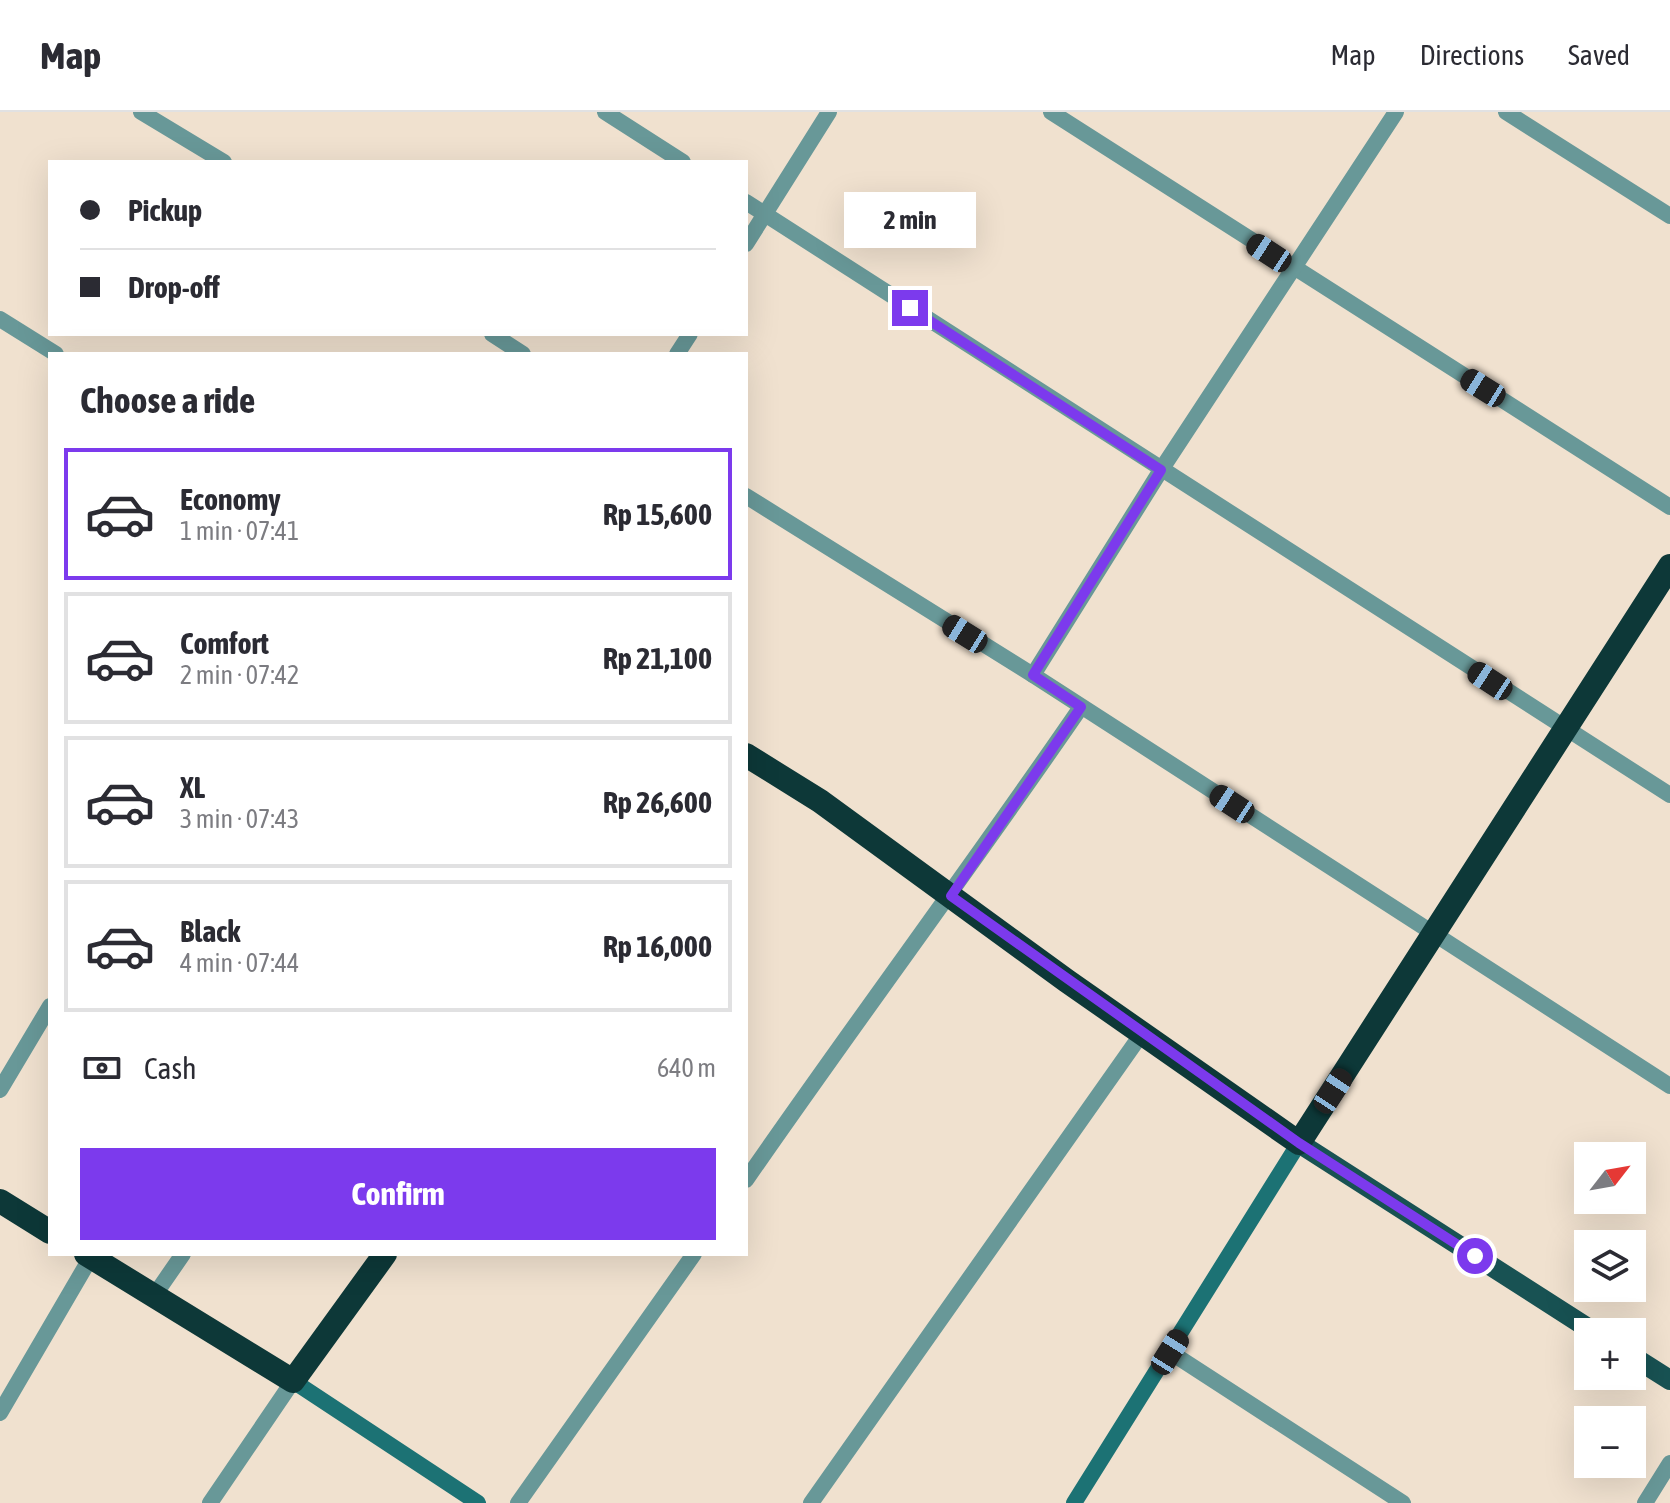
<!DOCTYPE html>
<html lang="en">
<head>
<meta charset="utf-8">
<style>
  body { margin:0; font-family:"Asap Condensed",sans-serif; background:#f7f7f7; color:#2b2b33; height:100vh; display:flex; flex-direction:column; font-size:30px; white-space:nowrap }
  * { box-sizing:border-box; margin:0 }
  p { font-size:26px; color:#7c7c81 }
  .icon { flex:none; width:44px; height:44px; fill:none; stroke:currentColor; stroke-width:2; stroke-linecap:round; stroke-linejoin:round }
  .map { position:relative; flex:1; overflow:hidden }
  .details { position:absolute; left:48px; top:240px; width:700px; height:904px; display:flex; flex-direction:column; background:#fff; border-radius:0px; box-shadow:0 8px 32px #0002 }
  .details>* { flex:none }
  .guide { position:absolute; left:48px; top:48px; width:700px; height:176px; border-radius:0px; box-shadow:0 8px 32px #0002; display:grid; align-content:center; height:176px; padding:0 32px; background:#fff }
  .needle { width:52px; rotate:59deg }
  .buttons { position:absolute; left:1574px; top:1030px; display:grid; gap:16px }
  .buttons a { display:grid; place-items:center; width:72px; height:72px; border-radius:0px; background:#fff; box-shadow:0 8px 32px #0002; font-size:40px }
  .end { position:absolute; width:36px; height:36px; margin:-18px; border:10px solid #7c3aed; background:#fff; box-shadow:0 0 0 4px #fff }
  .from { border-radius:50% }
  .bubble { position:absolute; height:56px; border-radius:0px; background:#fff; box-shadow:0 8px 32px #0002; font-size:26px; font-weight:700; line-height:56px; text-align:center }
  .car { position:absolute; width:24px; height:48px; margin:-24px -12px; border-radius:10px; box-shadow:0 0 6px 2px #0007; background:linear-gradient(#222 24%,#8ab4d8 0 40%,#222 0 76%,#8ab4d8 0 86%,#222 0) }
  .guide b { display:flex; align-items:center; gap:28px; height:76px; font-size:30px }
  .guide b+b { border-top:2px solid #e1e1e2 }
  .guide i { width:20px; height:20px; background:#2b2b33 }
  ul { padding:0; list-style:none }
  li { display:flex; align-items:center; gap:24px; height:132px; margin:0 16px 12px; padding:0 16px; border:4px solid #e1e1e2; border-radius:0px }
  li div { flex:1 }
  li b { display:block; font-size:30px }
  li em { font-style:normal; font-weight:700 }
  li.selected { border-color:#7c3aed }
  li>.icon { width:72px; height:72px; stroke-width:1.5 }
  h2 { padding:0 32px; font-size:36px; line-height:96px }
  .pay { display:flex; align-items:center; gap:20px; height:88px; padding:0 32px; font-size:30px }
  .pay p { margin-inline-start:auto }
  .cta { display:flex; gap:16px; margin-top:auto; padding:16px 32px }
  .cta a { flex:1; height:92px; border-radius:0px; background:#7c3aed; color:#fff; font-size:32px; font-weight:700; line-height:92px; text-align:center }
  header { display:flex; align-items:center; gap:48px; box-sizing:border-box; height:112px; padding:0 40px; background:#fff; border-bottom:2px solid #e1e1e2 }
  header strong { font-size:38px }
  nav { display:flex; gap:44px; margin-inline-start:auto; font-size:28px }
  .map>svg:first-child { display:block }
</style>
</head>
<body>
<header>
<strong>Map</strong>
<nav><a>Map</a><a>Directions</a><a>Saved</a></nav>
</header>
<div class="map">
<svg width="1670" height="1391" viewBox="0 0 1670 1391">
  <rect width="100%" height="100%" fill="#f0e1cf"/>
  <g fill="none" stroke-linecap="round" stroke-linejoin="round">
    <g stroke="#689898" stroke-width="16">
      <polyline points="141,0 224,50"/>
      <polyline points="605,0 683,50"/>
      <polyline points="1051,0 1670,395"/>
      <polyline points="1506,0 1670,104"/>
      <polyline points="746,90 1670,683"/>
      <polyline points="746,132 829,0"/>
      <polyline points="0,207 56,242"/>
      <polyline points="492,222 523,242"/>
      <polyline points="677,242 690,222"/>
      <polyline points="746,384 1033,563 1670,974"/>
      <polyline points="1033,563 1161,358 1396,0"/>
      <polyline points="0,978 50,894"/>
      <path d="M 746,1068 C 856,909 972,754 1081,595"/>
      <polyline points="154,1184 183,1142"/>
      <polyline points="1170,1240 1403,1391"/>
      <polyline points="0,1301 91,1145"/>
      <polyline points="210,1391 293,1269"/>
      <polyline points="518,1391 694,1142"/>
      <polyline points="811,1391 1143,920"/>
      <polyline points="1645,1391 1670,1351"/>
    </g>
    <g stroke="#1c7274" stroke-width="16">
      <polyline points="293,1269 478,1391"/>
      <polyline points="1074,1391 1299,1031"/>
    </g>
    <g stroke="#185253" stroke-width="20">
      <polyline points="1299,1031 1594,1220"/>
      <polyline points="1632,1244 1670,1268"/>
    </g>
    <g stroke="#0d3838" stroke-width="24">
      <polyline points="746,643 820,689 1067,869 1299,1031 1670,454"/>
      <polyline points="0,1089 50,1120"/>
      <polyline points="86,1142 293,1269 385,1142"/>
    </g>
  </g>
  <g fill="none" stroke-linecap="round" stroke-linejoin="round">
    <polyline stroke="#7c3aed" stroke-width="10" points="910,196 1161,358 1033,563 1081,595 951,784 1299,1031 1475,1144"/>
  </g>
</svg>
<div class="buttons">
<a><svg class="needle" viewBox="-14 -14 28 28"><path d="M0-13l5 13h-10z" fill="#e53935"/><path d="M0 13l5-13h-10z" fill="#7c7c81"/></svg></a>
<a><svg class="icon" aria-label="layers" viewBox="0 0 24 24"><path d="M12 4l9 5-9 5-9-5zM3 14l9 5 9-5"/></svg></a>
<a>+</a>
<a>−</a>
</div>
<i class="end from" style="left:1475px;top:1144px"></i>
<i class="end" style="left:910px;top:196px"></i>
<div class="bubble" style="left:844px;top:80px;width:132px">2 min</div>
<i class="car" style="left:1269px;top:141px;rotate:303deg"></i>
<i class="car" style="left:1483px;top:276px;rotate:302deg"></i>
<i class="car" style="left:965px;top:522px;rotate:302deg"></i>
<i class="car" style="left:1490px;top:569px;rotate:303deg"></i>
<i class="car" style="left:1232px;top:692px;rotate:303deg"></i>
<i class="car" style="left:1333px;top:979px;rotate:33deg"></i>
<i class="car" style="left:1170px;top:1240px;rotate:32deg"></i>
<div class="guide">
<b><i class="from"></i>Pickup</b>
<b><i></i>Drop-off</b>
</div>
<section class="details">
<h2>Choose a ride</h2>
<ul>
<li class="selected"><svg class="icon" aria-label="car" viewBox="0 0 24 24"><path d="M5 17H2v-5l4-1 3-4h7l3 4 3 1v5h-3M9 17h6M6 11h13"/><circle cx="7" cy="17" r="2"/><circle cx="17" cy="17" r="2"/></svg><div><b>Economy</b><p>1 min · 07:41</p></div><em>Rp 15,600</em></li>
<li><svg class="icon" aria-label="car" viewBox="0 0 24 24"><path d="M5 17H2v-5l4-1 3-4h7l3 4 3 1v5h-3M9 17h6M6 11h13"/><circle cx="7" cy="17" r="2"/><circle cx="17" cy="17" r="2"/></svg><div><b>Comfort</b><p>2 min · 07:42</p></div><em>Rp 21,100</em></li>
<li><svg class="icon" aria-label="car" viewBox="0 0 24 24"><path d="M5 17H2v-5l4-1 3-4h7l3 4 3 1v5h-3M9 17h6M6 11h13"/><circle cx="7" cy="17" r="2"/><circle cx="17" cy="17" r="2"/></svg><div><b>XL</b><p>3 min · 07:43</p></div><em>Rp 26,600</em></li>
<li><svg class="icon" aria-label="car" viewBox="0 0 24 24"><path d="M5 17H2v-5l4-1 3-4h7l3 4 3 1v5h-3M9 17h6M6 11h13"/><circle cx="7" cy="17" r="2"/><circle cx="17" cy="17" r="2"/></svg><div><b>Black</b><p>4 min · 07:44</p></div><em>Rp 16,000</em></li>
</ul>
<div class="pay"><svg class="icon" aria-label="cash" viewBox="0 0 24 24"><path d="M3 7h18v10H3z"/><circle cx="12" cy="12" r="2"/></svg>Cash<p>640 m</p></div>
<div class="cta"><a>Confirm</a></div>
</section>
</div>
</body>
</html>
